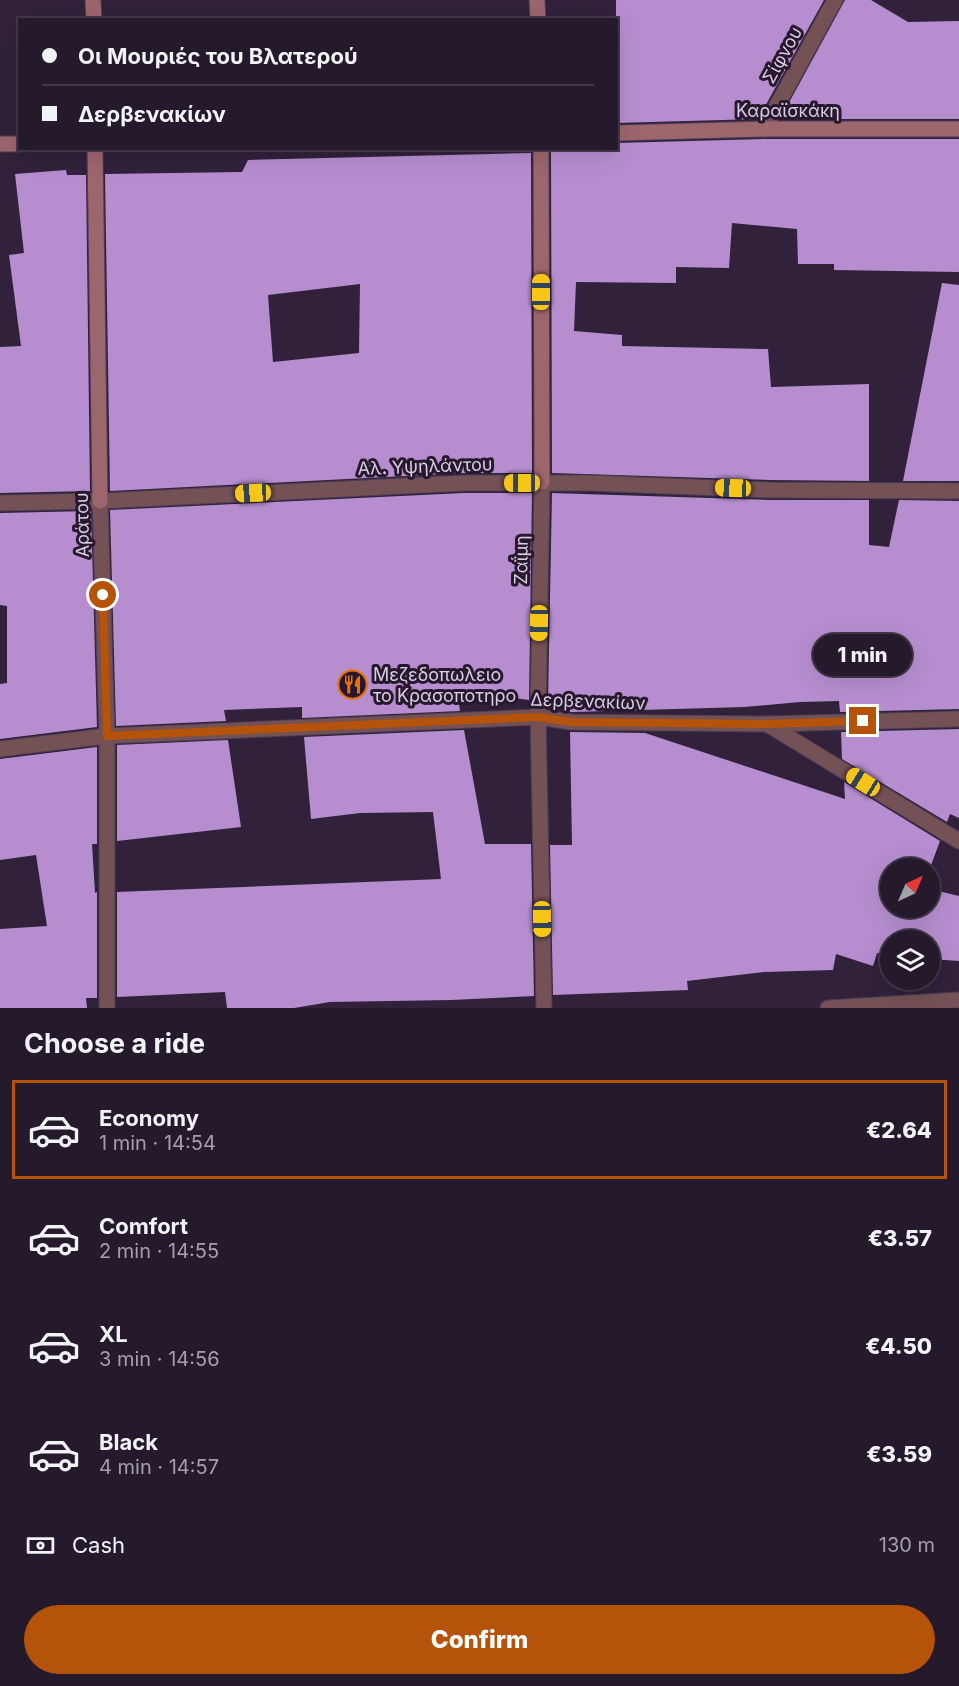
<!DOCTYPE html>
<html lang="en">
<head>
<meta charset="utf-8">
<style>
  body { margin:0; font-family:Inter,sans-serif; background:#312638; color:#f1f3f6; height:100vh; display:flex; flex-direction:column; font-size:22px; white-space:nowrap }
  * { box-sizing:border-box; margin:0 }
  p { font-size:20px; color:#a3a0a9 }
  .icon { flex:none; width:33px; height:33px; fill:none; stroke:currentColor; stroke-width:2; stroke-linecap:round; stroke-linejoin:round }
  .map { position:relative; height:1008px; overflow:hidden }
  .drawer { display:flex; flex-direction:column; background:#25192c; flex:1 }
  .drawer>* { flex:none }
  .guide { position:absolute; left:18px; top:18px; width:600px; height:132px; border-radius:0px; box-shadow:0 6px 24px #0002,0 0 0 2px #423848; display:grid; align-content:center; height:132px; padding:0 24px; background:#25192c }
  .needle { width:39px; rotate:44deg }
  .tools { position:absolute; left:880px; top:858px; display:grid; gap:12px }
  .tools a { display:grid; place-items:center; width:60px; height:60px; border-radius:50%; background:#25192c; box-shadow:0 6px 24px #0002,0 0 0 2px #423848; font-size:30px }
  .end { position:absolute; width:27px; height:27px; margin:-14px; border:8px solid #b45309; background:#fff; box-shadow:0 0 0 3px #fff }
  .from { border-radius:50% }
  .bubble { position:absolute; height:42px; border-radius:21px; background:#25192c; box-shadow:0 6px 24px #0002,0 0 0 2px #423848; font-size:20px; font-weight:800; line-height:42px; text-align:center }
  .car { position:absolute; width:18px; height:36px; margin:-18px -9px; border-radius:8px; box-shadow:0 0 4px 2px #0007; background:linear-gradient(#f5c518 24%,#345 0 40%,#f5c518 0 76%,#345 0 86%,#f5c518 0) }
  .guide b { display:flex; align-items:center; gap:21px; height:57px; font-size:22px }
  .guide b+b { border-top:2px solid #423848 }
  .guide i { width:15px; height:15px; background:#f1f3f6 }
  ul { padding:0; list-style:none }
  li { display:flex; align-items:center; gap:18px; height:99px; margin:0 12px 9px; padding:0 12px; border:3px solid transparent; border-radius:0px }
  li div { flex:1 }
  li b { display:block; font-size:22px }
  li em { font-style:normal; font-weight:800 }
  li.active { border-color:#b45309 }
  li>.icon { width:54px; height:54px; stroke-width:1.5 }
  h2 { padding:0 24px; font-size:27px; line-height:72px }
  .pay { display:flex; align-items:center; gap:15px; height:66px; padding:0 24px; font-size:22px }
  .pay p { margin-inline-start:auto }
  .primary-button { display:flex; gap:12px; margin-top:auto; padding:12px 24px }
  .primary-button a { flex:1; height:69px; border-radius:36px; background:#b45309; color:#fff; font-size:24px; font-weight:800; line-height:69px; text-align:center }
  .map>svg:first-child { display:block }
</style>
</head>
<body>
<div class="map">
<svg width="959" height="1008" viewBox="0 0 959 1008">
  <rect width="100%" height="100%" fill="#31213b"/>
  <g fill="#b68ed0" fill-rule="evenodd">
    <polygon points="616,0 824,0 758,119 616,123"/>
    <polygon points="845,0 871,0 908,22 959,21 959,119 780,119"/>
    <polygon points="764,139 959,139 959,272 834,270 834,264 798,264 797,229 732,223 729,268 676,267 676,283 576,282 574,331 622,335 622,346 768,349 771,387 869,384 869,481 770,480 552,473 551,152 566,152 566,148 616,148 616,143"/>
    <path d="M 531,153 L 532,473 L 464,473 L 110,491 L 105,174 L 242,172 L 248,160 ZM 360,284 L 359,353 L 273,362 L 268,295 Z"/>
    <polygon points="66,170 67,175 86,175 90,491 0,493 0,347 21,346 9,255 24,253 15,174"/>
    <polygon points="942,283 959,285 959,481 903,481"/>
    <polygon points="464,493 532,493 529,700 457,690 460,711 302,718 302,707 224,710 226,721 116,726 110,510"/>
    <polygon points="552,493 770,500 869,500 869,545 889,547 899,500 959,501 959,709 840,712 839,701 800,702 744,707 572,712 570,712 570,705 548,702"/>
    <polygon points="91,511 97,727 0,739 0,684 7,683 7,606 0,605 0,513"/>
    <polygon points="959,729 959,818 950,814 947,822 842,759 841,732"/>
    <polygon points="464,730 485,844 531,844 534,996 451,1000 330,1002 294,1008 227,1008 225,992 117,997 117,892 441,879 433,812 360,813 311,819 304,737"/>
    <polygon points="570,732 645,733 845,799 844,782 940,841 930,868 891,868 891,908 930,908 930,889 959,896 959,961 930,959 930,940 891,940 891,955 877,953 873,966 836,954 833,970 764,972 687,981 688,990 553,995 550,845 572,845"/>
    <polygon points="228,740 241,827 117,841 117,745"/>
    <polygon points="97,747 97,844 92,844 95,893 97,892 97,998 86,998 87,1008 0,1008 0,929 47,926 36,855 0,860 0,759"/>
  </g>
  <g fill="none" stroke-linecap="round" stroke-linejoin="round">
    <defs>
      <g id="street">
        <polyline points="764,129 835,0"/>
        <polyline points="542,482 538,717 544,1008"/>
        <polyline points="100,501 107,736 107,1008"/>
        <polyline points="0,503 100,501 464,483 588,483 770,490 959,491"/>
        <polyline points="767,724 959,841"/>
        <polyline points="0,749 107,736 538,717 571,722 767,724 959,719"/>
        <polyline points="828,1008 959,1000"/>
      </g>
      <g id="secondary">
        <polyline points="93,0 94,20"/>
        <polyline points="537,0 538,20"/>
        <polyline points="616,133 764,129 959,129"/>
        <polyline points="0,144 20,144"/>
        <polyline points="95,148 100,501"/>
        <polyline points="541,148 542,482"/>
      </g>
    </defs>
    <use href="#street" stroke="#4c3d55" stroke-width="17"/>
    <use href="#secondary" stroke="#4c3d55" stroke-width="17"/>
    <use href="#street" stroke="#735155" stroke-width="15"/>
    <use href="#secondary" stroke="#9c666d" stroke-width="15"/>
  </g>
  <g fill="none" stroke-linecap="round" stroke-linejoin="round">
    <polyline stroke="#b45309" stroke-width="8" points="103,595 107,736 538,717 571,722 767,724 863,721"/>
  </g>
  <defs>
    <symbol id="restaurant-ring" viewBox="-11 -11 22 22"><circle r="9.5" fill="#271830" stroke="#e8710a" stroke-width="1.5"/><path d="M-5-6h1v4h1v-4h1v4h1v-4h1v5L-1.5 .5V6h-2V.5L-5-1ZM5-6V6H3V1.5H1.5Q1.5-4 5-6Z" fill="#e8710a"/></symbol>
  </defs>
  <g fill-rule="evenodd">
    <use href="#restaurant-ring" x="336" y="668" width="33" height="33"/>
  </g>
  <g text-anchor="middle" dominant-baseline="central" stroke-width="6" stroke-linejoin="round" paint-order="stroke">
    <g font-size="18" fill="#d7cdde" stroke="#271830">
      <text transform="translate(782 55) rotate(-61)">Σίφνου</text>
      <text x="788" y="110">Καραϊσκάκη</text>
      <text transform="translate(425 466) rotate(-2)">Αλ. Υψηλάντου</text>
      <text transform="translate(82 525) rotate(-91)">Αράτου</text>
      <text transform="translate(521 560) rotate(-89)">Ζαΐμη</text>
      <text transform="translate(588 701) rotate(2)">Δερβενακίων</text>
    </g>
    <g font-size="18" fill="#d7cdde" stroke="#271830" text-anchor="start">
      <text x="373" y="674">Μεζεδοπωλειο<tspan x="373" dy="21">το Κρασοποτηρο</tspan></text>
    </g>
  </g>
</svg>
<div class="tools">
<a><svg class="needle" viewBox="-14 -14 28 28"><path d="M0-13l5 13h-10z" fill="#e53935"/><path d="M0 13l5-13h-10z" fill="#a3a0a9"/></svg></a>
<a><svg class="icon" aria-label="layers" viewBox="0 0 24 24"><path d="M12 4l9 5-9 5-9-5zM3 14l9 5 9-5"/></svg></a>
</div>
<i class="end from" style="left:103px;top:595px"></i>
<i class="end" style="left:863px;top:721px"></i>
<div class="bubble" style="left:813px;top:634px;width:99px">1 min</div>
<i class="car" style="left:541px;top:292px;rotate:0deg"></i>
<i class="car" style="left:522px;top:483px;rotate:270deg"></i>
<i class="car" style="left:733px;top:488px;rotate:272deg"></i>
<i class="car" style="left:253px;top:493px;rotate:267deg"></i>
<i class="car" style="left:539px;top:623px;rotate:181deg"></i>
<i class="car" style="left:863px;top:782px;rotate:302deg"></i>
<i class="car" style="left:542px;top:919px;rotate:179deg"></i>
<div class="guide">
<b><i class="from"></i>Οι Μουριές του Βλατερού</b>
<b><i></i>Δερβενακίων</b>
</div>
</div>
<section class="drawer">
<h2>Choose a ride</h2>
<ul>
<li class="active"><svg class="icon" aria-label="car" viewBox="0 0 24 24"><path d="M5 17H2v-5l4-1 3-4h7l3 4 3 1v5h-3M9 17h6M6 11h13"/><circle cx="7" cy="17" r="2"/><circle cx="17" cy="17" r="2"/></svg><div><b>Economy</b><p>1 min · 14:54</p></div><em>€2.64</em></li>
<li><svg class="icon" aria-label="car" viewBox="0 0 24 24"><path d="M5 17H2v-5l4-1 3-4h7l3 4 3 1v5h-3M9 17h6M6 11h13"/><circle cx="7" cy="17" r="2"/><circle cx="17" cy="17" r="2"/></svg><div><b>Comfort</b><p>2 min · 14:55</p></div><em>€3.57</em></li>
<li><svg class="icon" aria-label="car" viewBox="0 0 24 24"><path d="M5 17H2v-5l4-1 3-4h7l3 4 3 1v5h-3M9 17h6M6 11h13"/><circle cx="7" cy="17" r="2"/><circle cx="17" cy="17" r="2"/></svg><div><b>XL</b><p>3 min · 14:56</p></div><em>€4.50</em></li>
<li><svg class="icon" aria-label="car" viewBox="0 0 24 24"><path d="M5 17H2v-5l4-1 3-4h7l3 4 3 1v5h-3M9 17h6M6 11h13"/><circle cx="7" cy="17" r="2"/><circle cx="17" cy="17" r="2"/></svg><div><b>Black</b><p>4 min · 14:57</p></div><em>€3.59</em></li>
</ul>
<div class="pay"><svg class="icon" aria-label="cash" viewBox="0 0 24 24"><path d="M3 7h18v10H3z"/><circle cx="12" cy="12" r="2"/></svg>Cash<p>130 m</p></div>
<div class="primary-button"><a>Confirm</a></div>
</section>
</body>
</html>
